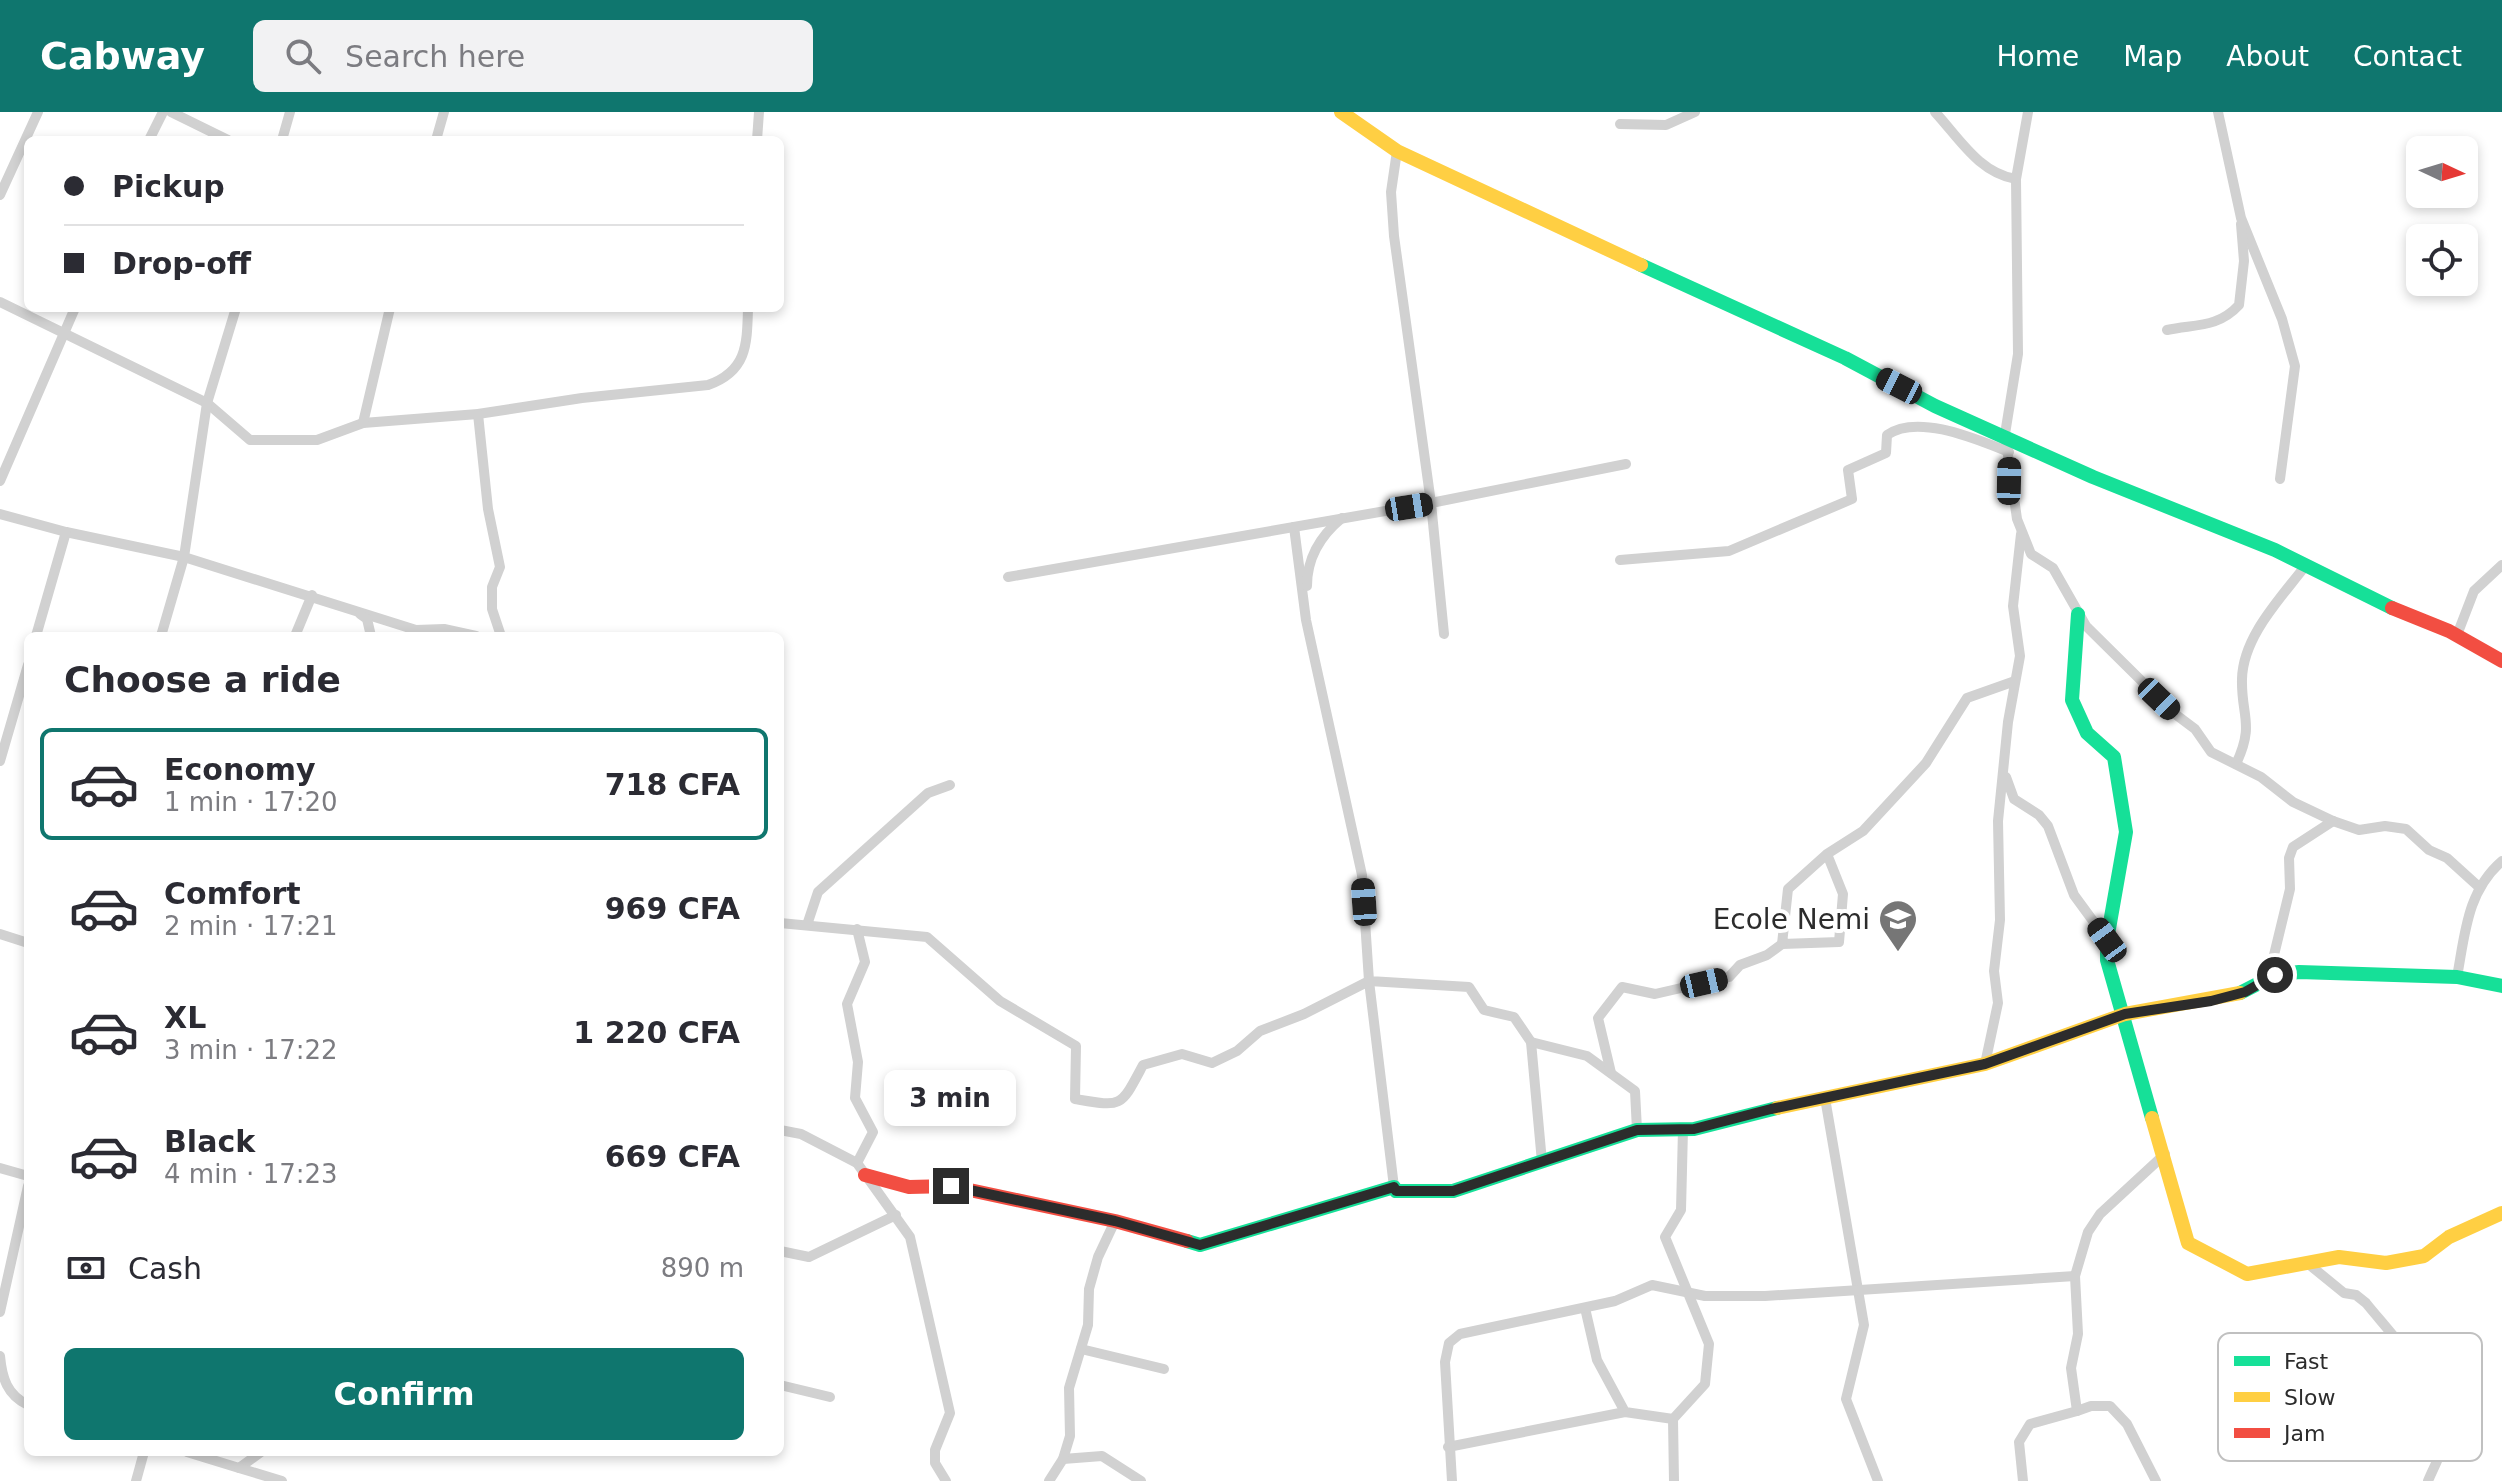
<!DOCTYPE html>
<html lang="en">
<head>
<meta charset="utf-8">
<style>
  body { margin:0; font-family:"DejaVu Sans",sans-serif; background:#f2f2f3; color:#2b2b33; height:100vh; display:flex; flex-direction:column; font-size:30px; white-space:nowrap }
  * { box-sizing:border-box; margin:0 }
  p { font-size:26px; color:#7c7c81 }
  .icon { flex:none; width:44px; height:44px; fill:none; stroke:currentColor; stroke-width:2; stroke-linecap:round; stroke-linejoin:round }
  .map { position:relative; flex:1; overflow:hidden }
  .sheet { position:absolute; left:24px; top:520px; width:760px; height:824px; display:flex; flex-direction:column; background:#fff; border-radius:12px; box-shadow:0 4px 12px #0003 }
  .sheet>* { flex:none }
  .hud { position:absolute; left:24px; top:24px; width:760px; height:176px; border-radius:12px; box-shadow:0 4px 12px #0003; display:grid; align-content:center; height:176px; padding:0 40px; background:#fff }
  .needle { width:52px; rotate:94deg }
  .buttons { position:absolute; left:2406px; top:24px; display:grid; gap:16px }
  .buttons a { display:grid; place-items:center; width:72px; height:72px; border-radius:12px; background:#fff; box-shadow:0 4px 12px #0003; font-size:40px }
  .end { position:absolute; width:36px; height:36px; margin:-18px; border:10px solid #2c2c2c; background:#fff; box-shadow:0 0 0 4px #fff }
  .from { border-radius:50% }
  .bubble { position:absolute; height:56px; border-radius:12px; background:#fff; box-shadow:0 4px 12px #0003; font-size:26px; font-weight:700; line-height:56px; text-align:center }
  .car { position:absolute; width:24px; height:48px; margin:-24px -12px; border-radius:10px; box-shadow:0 0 6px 2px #0007; background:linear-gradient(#222 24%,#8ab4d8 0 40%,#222 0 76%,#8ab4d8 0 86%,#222 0) }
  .hud b { display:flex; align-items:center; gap:28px; height:76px; font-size:30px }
  .hud b+b { border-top:2px solid #e1e1e2 }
  .hud i { width:20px; height:20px; background:#2b2b33 }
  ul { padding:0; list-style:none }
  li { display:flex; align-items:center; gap:24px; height:112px; margin:0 16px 12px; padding:0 24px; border:4px solid transparent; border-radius:12px }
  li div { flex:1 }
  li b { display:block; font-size:30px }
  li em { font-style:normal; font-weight:700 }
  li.active { border-color:#0f766e }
  li>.icon { width:72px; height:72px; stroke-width:1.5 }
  h2 { padding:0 40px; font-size:36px; line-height:96px }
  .pay { display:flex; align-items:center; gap:20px; height:88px; padding:0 40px; font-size:30px }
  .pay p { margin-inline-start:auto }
  .cta { display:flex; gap:16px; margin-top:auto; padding:16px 40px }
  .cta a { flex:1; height:92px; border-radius:12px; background:#0f766e; color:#fff; font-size:32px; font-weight:700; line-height:92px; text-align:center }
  header { display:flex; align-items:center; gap:48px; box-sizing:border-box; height:112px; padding:0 40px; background:#0f766e; color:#fff }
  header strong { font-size:38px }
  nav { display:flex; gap:44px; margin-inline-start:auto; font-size:28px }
  .search { width:560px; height:72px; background:#f2f2f3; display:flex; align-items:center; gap:20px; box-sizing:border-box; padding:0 28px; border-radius:12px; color:#7c7c81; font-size:30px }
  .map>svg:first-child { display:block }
</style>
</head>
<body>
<header>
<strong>Cabway</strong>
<div class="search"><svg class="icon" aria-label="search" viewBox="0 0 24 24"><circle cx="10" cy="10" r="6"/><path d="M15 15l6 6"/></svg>Search here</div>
<nav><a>Home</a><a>Map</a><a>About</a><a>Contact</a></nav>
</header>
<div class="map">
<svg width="2502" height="1369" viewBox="0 0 2502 1369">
  <rect width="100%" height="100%" fill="#fff"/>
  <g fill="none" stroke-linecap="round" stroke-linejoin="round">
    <g stroke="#d1d1d1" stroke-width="10">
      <polyline points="171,0 228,28"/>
      <path d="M 1935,0 C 1959,26 1979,61 2016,67"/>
      <polyline points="2028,0 2016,67 2018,242 2005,322 2017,407 2031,442 2053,456 2086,514 2175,602 2195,617 2211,640 2261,665 2293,690 2333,709 2359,718 2385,714 2406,717 2429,738 2447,746 2479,775"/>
      <polyline points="2218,0 2241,106 2282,207 2295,254 2280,367"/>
      <polyline points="1620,12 1666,13 1695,0"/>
      <polyline points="149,28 163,0"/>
      <polyline points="282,28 290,0"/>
      <polyline points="436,28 444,0"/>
      <polyline points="757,28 759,0"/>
      <polyline points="0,83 38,0"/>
      <path d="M 0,190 L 207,291 L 250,328 L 317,328 L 363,311 L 478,302 L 582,286 L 708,273 C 747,259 747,233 748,196"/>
      <path d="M 2167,218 C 2195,212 2218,216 2239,193 L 2244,149 L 2241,112"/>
      <polyline points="478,302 488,397 500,455 492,475 492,497 501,524"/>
      <polyline points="363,311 390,196"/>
      <polyline points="0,369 75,196"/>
      <polyline points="0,402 66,420 184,445 416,518 444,517 476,524"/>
      <polyline points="1294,415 1306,508 1362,763 1369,869 1469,875 1484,898 1514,905 1531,930 1542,1050"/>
      <path d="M 1620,448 L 1729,439 L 1852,387 L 1848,358 L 1886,341 L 1887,323 C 1918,301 1978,328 2009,340"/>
      <polyline points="1008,465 1431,391 1394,124 1391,80 1397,39"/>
      <path d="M 1307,474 C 1307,446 1320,424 1342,406"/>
      <polyline points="360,502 367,507 371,524"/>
      <polyline points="1444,522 1431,391 1626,352"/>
      <polyline points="2457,523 2474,479 2502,453"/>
      <polyline points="36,524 66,420"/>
      <polyline points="161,524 184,445 207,291 236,196"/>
      <polyline points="295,524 312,483"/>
      <polyline points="0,649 28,553"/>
      <path d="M 2236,652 C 2255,612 2241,604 2242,567 C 2243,524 2281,486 2306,453"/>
      <polyline points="2006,665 2014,687 2039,703 2048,714 2074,783 2107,828"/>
      <polyline points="1827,742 1843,782 1839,830 1782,832 1788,777 1827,742 1863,719 1926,651 1967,586 2015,569"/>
      <path d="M 780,811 L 927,825 L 1000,889 L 1076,934 L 1075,987 C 1123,995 1120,996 1143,953 L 1182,942 L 1212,951 L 1237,939 L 1260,919 L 1304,902 L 1369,869 L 1394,1075"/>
      <polyline points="807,813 818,780 928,681 950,673"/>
      <polyline points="857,817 865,850 847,892 858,950 855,986 873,1020 857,1051"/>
      <polyline points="0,822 28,831"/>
      <polyline points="2275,863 2274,843 2290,777 2289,746 2293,735 2333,709"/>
      <path d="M 2457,865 C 2465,822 2467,779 2502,749"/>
      <polyline points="1531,930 1587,944 1635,979 1637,1018"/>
      <polyline points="1985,952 1998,891 1994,859 2000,808 1998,709 2008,610 2020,544 2013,494 2021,422"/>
      <polyline points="1611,961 1598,906 1622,875 1655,882 1729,865 1740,853 1767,843 1782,832"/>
      <polyline points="1825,986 1864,1213 1846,1287 1878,1369"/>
      <polyline points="780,1018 801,1022 857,1051 910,1125 950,1301 935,1338 935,1351 946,1369"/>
      <polyline points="0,1056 28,1064"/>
      <polyline points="780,1139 809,1145 896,1103"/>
      <path d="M 2306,1150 L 2344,1181 L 2356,1183 L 2366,1191 C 2390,1221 2444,1277 2445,1316 C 2446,1335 2435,1352 2428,1369"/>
      <polyline points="1585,1196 1597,1248 1625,1300 1673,1307"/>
      <polyline points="0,1200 28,1074"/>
      <polyline points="1081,1237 1164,1257"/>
      <path d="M 0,1244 C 2,1266 7,1283 28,1293"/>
      <polyline points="780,1273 830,1285"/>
      <polyline points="2077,1299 2091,1294 2110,1294 2127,1312 2156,1369"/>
      <polyline points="1448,1335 1625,1300"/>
      <polyline points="187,1340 239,1356 261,1340"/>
      <polyline points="1063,1347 1102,1344 1141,1369"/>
      <polyline points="239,1356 282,1369"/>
      <polyline points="136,1369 144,1340"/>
      <polyline points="1049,1369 1063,1347 1070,1324 1069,1276 1088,1213 1089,1177 1098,1145 1115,1109"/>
      <polyline points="1452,1369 1445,1250 1449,1231 1460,1222 1615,1189 1652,1173 1705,1184 1765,1184 2075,1164"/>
      <polyline points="1674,1369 1673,1307 1705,1272 1709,1232 1665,1125 1681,1098 1683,1017"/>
      <polyline points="2023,1369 2019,1330 2030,1312 2077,1299 2071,1256 2078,1222 2075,1164 2088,1120 2100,1102 2165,1042"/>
    </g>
    <g stroke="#16e098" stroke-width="14">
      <polyline points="1641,153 1845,246 1935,294 2093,365 2275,438 2392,496"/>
      <polyline points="2078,502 2072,588 2087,621 2114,645 2126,720 2107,828 2107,848 2152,1006"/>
      <polyline points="2240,881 2275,863 2299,860 2457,865 2502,874"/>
      <polyline points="1187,1129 1200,1133 1394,1075 1396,1079 1453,1079 1637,1018 1694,1017 1777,996"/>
    </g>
    <g stroke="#ffcf43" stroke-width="14">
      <polyline points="1341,0 1397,39 1641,153"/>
      <polyline points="1777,996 1985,952 2125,902 2240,881"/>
      <polyline points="2152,1006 2188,1131 2247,1162 2339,1145 2386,1151 2424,1144 2449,1125 2502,1101"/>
    </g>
    <g stroke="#f24e42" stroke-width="14">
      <polyline points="2392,496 2449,519 2502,549"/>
      <polyline points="865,1063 909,1075 951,1074 1115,1109 1187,1129"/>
    </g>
  </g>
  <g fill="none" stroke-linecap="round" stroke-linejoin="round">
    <polyline stroke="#2c2c2c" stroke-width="10" points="951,1074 1115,1109 1200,1133 1394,1075 1396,1079 1453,1079 1637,1018 1694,1017 1771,997 1985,952 2125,902 2211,889 2245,880 2275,863"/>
  </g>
  <defs>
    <symbol id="school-pin" viewBox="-11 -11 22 30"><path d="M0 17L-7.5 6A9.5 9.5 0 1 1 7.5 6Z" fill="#767676" stroke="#fff"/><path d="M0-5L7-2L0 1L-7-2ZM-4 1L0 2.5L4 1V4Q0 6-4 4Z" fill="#fff"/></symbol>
  </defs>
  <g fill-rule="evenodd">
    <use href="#school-pin" x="1876" y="785" width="44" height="60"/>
  </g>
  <g text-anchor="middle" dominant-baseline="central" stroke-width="8" stroke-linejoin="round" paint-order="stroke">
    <g font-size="28" fill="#2c2c2c" stroke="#fff" text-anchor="end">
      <text x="1870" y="807">Ecole Nemi</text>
    </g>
  </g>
  <rect x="2218" y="1221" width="264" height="128" rx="12" fill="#fff" stroke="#c0c0c0" stroke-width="2"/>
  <rect x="2234" y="1244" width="36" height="10" fill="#16e098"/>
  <rect x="2234" y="1280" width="36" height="10" fill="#ffcf43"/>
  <rect x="2234" y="1316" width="36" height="10" fill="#f24e42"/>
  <g font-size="22" fill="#2c2c2c">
    <text x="2284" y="1257">Fast</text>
    <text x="2284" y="1293">Slow</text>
    <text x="2284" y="1329">Jam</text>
  </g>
</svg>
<div class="buttons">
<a><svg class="needle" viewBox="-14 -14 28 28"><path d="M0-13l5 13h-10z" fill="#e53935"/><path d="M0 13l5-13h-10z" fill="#7c7c81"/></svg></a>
<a><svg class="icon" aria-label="locate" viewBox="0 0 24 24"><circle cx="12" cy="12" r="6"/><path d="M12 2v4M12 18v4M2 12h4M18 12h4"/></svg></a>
</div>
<i class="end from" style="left:2275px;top:863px"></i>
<i class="end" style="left:951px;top:1074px"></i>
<div class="bubble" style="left:884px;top:958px;width:132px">3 min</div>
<i class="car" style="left:1899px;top:274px;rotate:297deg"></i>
<i class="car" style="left:2009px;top:369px;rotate:1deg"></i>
<i class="car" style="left:1409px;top:395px;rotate:81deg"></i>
<i class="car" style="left:2159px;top:587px;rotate:134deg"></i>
<i class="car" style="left:1364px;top:790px;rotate:356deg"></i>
<i class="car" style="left:2107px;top:828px;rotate:324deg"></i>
<i class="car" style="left:1704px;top:871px;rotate:77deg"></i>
<div class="hud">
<b><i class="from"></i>Pickup</b>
<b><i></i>Drop-off</b>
</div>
<section class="sheet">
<h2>Choose a ride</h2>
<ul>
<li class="active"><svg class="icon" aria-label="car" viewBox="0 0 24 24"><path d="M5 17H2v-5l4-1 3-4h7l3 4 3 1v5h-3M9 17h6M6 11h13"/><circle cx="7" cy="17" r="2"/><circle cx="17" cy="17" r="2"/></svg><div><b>Economy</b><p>1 min · 17:20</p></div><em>718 CFA</em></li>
<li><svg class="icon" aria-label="car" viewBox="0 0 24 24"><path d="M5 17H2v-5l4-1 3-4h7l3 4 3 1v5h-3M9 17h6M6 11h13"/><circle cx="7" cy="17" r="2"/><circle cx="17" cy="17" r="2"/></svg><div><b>Comfort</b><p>2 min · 17:21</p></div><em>969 CFA</em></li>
<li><svg class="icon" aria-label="car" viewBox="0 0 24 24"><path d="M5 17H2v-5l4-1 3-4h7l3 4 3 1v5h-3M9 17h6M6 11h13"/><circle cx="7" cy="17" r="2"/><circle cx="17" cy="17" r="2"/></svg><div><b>XL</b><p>3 min · 17:22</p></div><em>1 220 CFA</em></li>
<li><svg class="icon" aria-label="car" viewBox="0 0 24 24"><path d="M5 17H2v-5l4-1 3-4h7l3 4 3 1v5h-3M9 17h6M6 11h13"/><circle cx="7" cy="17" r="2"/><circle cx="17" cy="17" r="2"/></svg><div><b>Black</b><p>4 min · 17:23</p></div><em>669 CFA</em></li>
</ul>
<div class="pay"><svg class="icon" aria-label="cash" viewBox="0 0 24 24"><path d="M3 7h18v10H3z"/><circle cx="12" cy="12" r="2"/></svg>Cash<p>890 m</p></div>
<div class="cta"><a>Confirm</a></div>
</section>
</div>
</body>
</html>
